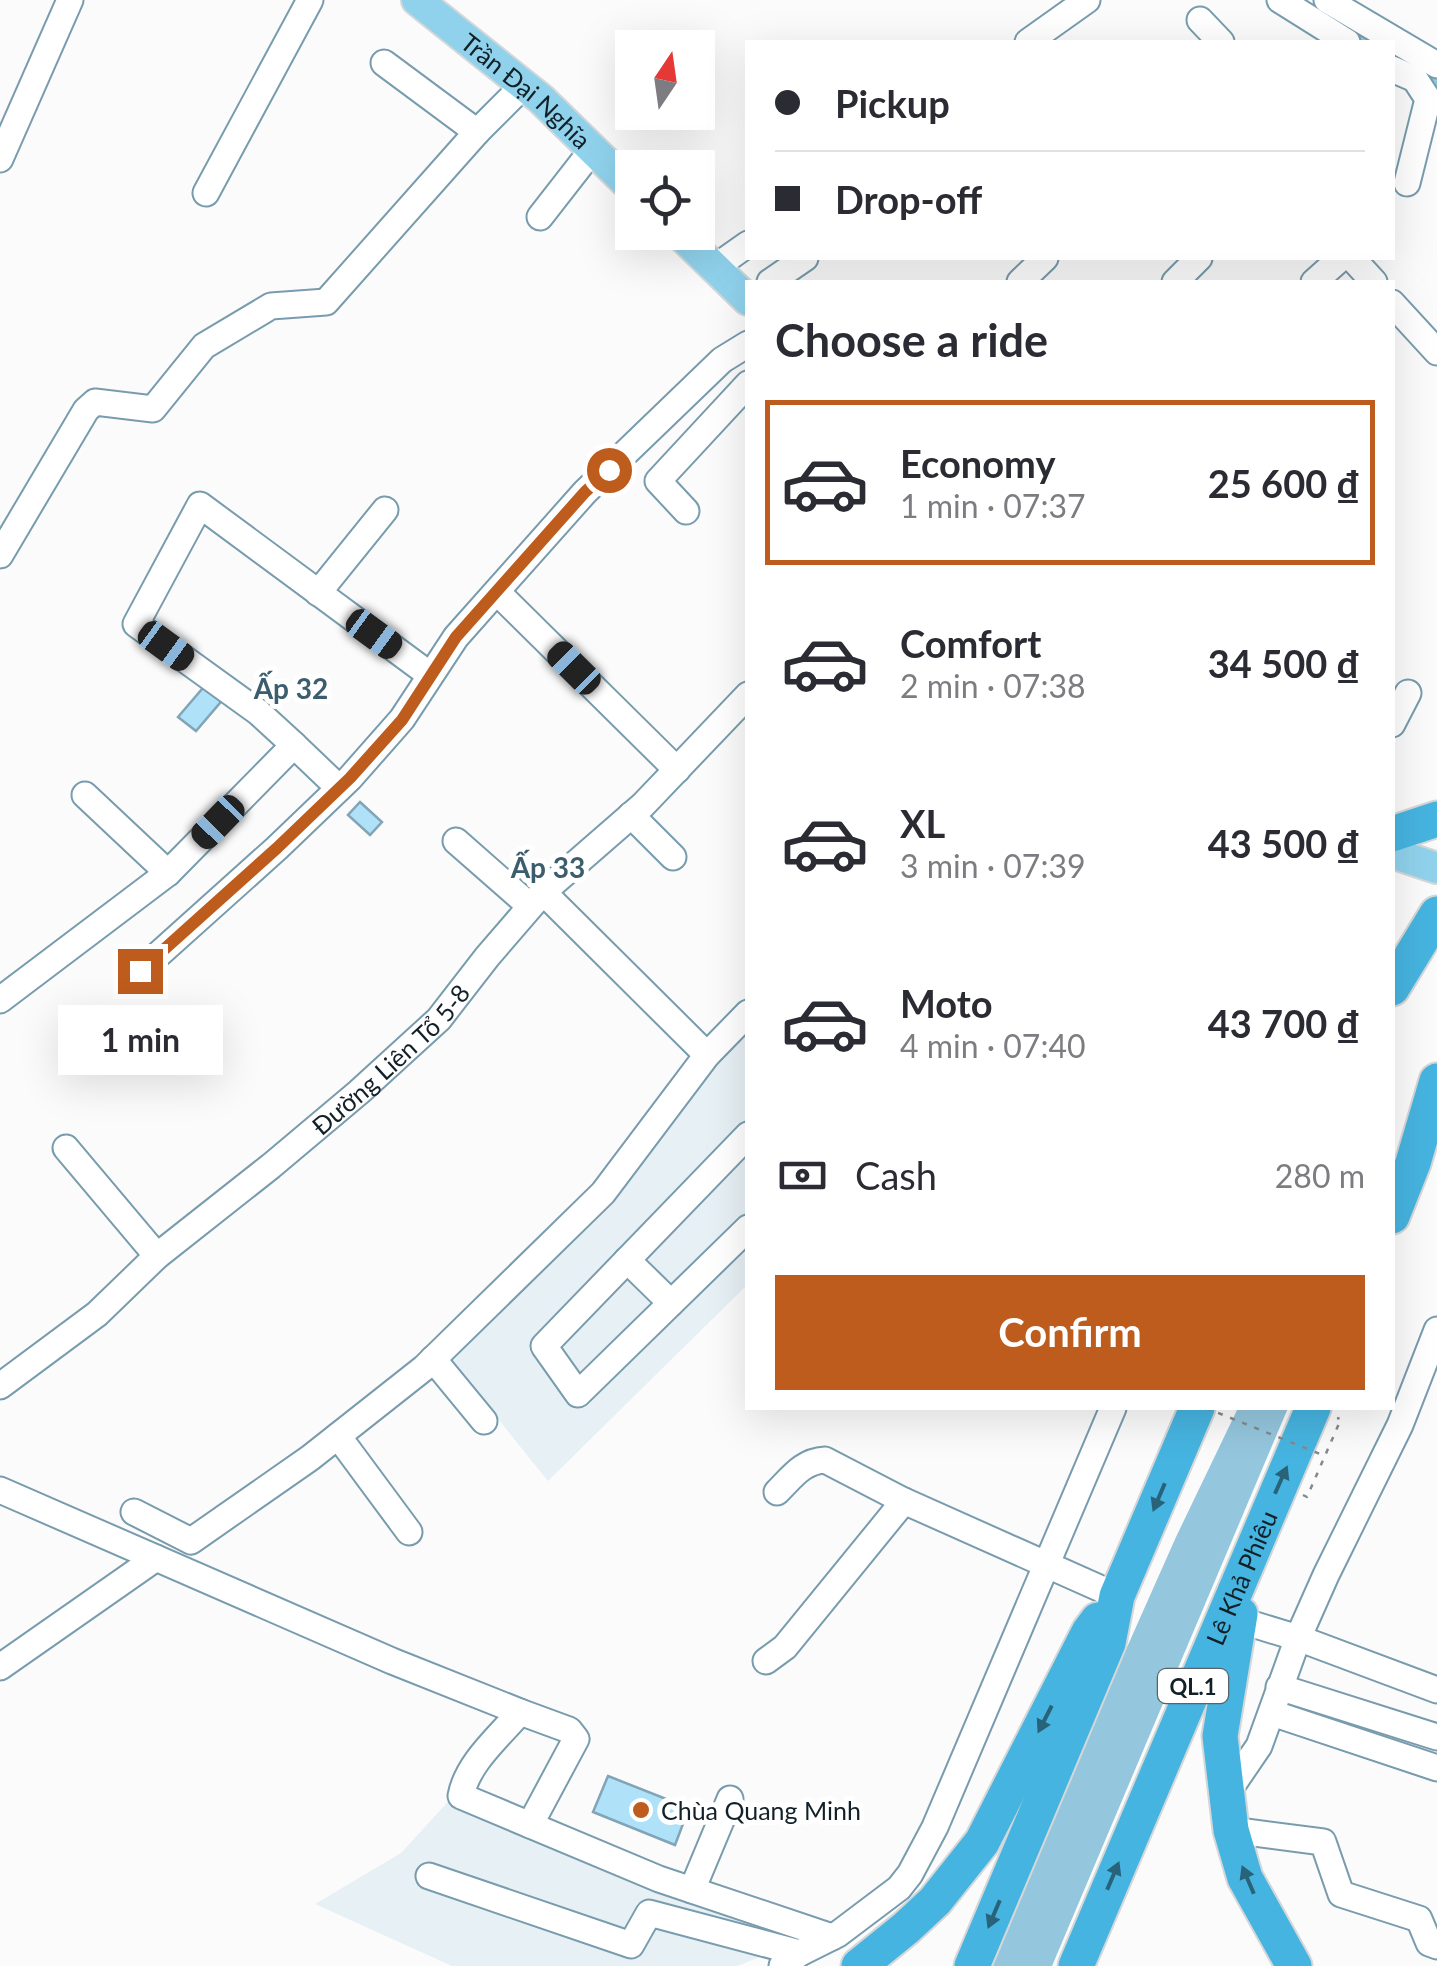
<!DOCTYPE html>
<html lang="en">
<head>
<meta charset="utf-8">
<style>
  body { margin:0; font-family:Lato,sans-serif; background:#f2f2f3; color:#2b2b33; height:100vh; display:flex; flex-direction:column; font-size:38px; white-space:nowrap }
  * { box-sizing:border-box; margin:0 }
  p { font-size:32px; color:#7c7c81 }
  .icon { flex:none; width:55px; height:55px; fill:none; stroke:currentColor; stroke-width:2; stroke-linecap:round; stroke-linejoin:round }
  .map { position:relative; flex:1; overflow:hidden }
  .panel { position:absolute; left:745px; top:280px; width:650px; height:1130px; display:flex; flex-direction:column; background:#fff; border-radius:0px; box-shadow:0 10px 40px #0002 }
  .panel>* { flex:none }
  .hud { position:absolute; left:745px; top:40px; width:650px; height:220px; border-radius:0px; box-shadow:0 10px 40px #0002; display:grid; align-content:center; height:220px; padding:0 30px; background:#fff }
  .needle { width:65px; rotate:13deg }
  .fabs { position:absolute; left:615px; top:30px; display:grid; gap:20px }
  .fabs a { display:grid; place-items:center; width:100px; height:100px; border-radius:0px; background:#fff; box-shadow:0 10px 40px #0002; font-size:50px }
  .end { position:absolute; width:45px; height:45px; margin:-22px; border:12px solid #be5c1e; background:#fff; box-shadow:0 0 0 5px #fff }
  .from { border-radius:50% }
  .bubble { position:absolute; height:70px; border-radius:0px; background:#fff; box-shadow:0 10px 40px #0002; font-size:32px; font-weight:700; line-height:70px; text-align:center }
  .car { position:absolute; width:30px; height:60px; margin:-30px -15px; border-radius:12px; box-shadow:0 0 8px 2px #0007; background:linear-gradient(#222 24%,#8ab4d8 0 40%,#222 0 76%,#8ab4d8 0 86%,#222 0) }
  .hud b { display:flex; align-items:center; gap:35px; height:95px; font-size:38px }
  .hud b+b { border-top:2px solid #e1e1e2 }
  .hud i { width:25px; height:25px; background:#2b2b33 }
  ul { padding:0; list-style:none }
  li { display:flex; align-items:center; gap:30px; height:165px; margin:0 20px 15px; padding:0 10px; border:5px solid transparent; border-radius:0px }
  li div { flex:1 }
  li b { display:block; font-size:38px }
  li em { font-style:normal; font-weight:700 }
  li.active { border-color:#be5c1e }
  li>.icon { width:90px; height:90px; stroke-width:1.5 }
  h2 { padding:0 30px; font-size:45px; line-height:120px }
  .pay { display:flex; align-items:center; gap:25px; height:110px; padding:0 30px; font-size:38px }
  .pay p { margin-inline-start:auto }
  .cta { display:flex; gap:20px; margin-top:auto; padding:20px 30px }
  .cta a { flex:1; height:115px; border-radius:0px; background:#be5c1e; color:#fff; font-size:40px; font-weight:700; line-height:115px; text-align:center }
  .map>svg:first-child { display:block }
</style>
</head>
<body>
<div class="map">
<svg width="1437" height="1966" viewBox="0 0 1437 1966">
  <rect width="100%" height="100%" fill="#fbfbfb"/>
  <g fill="#e7f0f5">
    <polygon points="747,1029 747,1285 548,1481 444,1352 592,1219"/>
    <polygon points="456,1793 809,1938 737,1966 452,1966 315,1904 401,1853"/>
  </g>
  <polygon fill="#94c6dd" points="1238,1408 1288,1408 1052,1966 993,1966 1088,1735 1176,1537"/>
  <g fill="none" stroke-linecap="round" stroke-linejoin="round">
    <g stroke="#94c6dd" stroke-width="18">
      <polyline points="1337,21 1372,42"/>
      <polyline points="1392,54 1437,81"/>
    </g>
  </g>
  <g fill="#afe1f9" stroke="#81a5b6" stroke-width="2.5">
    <polygon points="208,682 225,697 196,731 178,717"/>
    <polygon points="360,802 382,822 370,835 348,815"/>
    <polygon points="608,1776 689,1808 675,1845 593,1812"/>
  </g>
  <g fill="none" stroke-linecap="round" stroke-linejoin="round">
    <defs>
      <g id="minor">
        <polyline points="1280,0 1347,42"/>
        <polyline points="1327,0 1437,65"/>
        <polyline points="1200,20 1221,42"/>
        <polyline points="1028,42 1087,0"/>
        <polyline points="384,63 477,132"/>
        <polyline points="1392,69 1415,79 1428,99 1407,183"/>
        <polyline points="0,159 70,0"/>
        <polyline points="206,193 310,0"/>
        <polyline points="540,217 593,149"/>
        <polyline points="1352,258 1374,282"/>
        <polyline points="714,268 748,244"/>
        <polyline points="770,282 805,258"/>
        <polyline points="1020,282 1045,258"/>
        <polyline points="1175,282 1199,258"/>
        <polyline points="1314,282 1341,258"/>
        <polyline points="1392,303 1437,352"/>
        <polyline points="686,511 658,481 748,384"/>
        <polyline points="0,555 86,410 95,402 153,409 204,346 271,306 326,302 477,132 524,85"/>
        <polyline points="497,592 677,770"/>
        <polyline points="318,593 385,510"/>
        <polyline points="1392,724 1408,693"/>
        <polyline points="294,745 258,712 136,624 200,505 430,675"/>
        <polyline points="85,795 168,873"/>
        <polyline points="631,815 673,857"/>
        <polyline points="456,841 530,906"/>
        <polyline points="543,892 707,1055"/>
        <polyline points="140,971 277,848 350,778 402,719 456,637 585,492 722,360 748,344"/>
        <polyline points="0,1000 168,873 294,745 339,788"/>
        <polyline points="748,1135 544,1346 578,1394 748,1228"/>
        <polyline points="66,1148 157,1256"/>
        <polyline points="627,1260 671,1303"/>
        <polyline points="433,1359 484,1421"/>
        <path id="s1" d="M 0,1386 L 97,1314 L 157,1256 L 271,1166 L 359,1092 L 439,1019 L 487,957 L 543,892 L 643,805 L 748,695"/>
        <polyline points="338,1436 409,1532"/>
        <path d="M 0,1490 L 392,1661 L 520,1712 C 499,1737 467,1763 461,1796 L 659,1879 L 832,1937"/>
        <path d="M 777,1492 C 792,1477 803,1461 825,1460 L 904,1501 L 1117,1596"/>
        <polyline points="134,1512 191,1541 310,1458 424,1368 603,1193 707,1055 748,1013"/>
        <polyline points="1239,1620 1298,1638 1437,1690"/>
        <polyline points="766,1661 785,1647 904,1501"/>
        <polyline points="0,1667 156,1558"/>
        <polyline points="1279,1687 1437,1737"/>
        <polyline points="520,1712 569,1730 576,1739 530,1825"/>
        <polyline points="1272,1713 1437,1768"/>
        <polyline points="1227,1793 1259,1746 1298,1638 1326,1575 1400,1425 1437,1330"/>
        <polyline points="1231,1830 1323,1842 1341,1894 1419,1919 1429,1943 1437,1946"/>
        <polyline points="429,1876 631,1945 649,1913 800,1953"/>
        <polyline points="692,1890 730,1799"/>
        <polyline points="782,1966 800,1953 838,1934 899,1888 910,1874 935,1827 1113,1408"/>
      </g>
      <g id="major">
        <path id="s2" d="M 417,0 L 541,99 L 632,188"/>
        <polyline points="678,232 748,300"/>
        <polyline points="1392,853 1437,868"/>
      </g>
      <g id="highway">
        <polyline points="1392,834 1437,819"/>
        <polyline points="1392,988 1437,914"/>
        <polyline points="1392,1216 1413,1163 1437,1081"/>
        <polyline points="1240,1614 1220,1736 1231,1830 1245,1878 1294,1966"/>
        <polyline points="859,1966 906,1928 935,1901 982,1842 1089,1632 1098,1620"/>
        <polyline points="972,1966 1108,1643 1117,1596 1197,1408"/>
        <path id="s3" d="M 1076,1966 L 1313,1408"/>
      </g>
    </defs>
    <use href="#minor" stroke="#789cad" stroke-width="29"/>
    <use href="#major" stroke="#d4d7d8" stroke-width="34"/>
    <use href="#highway" stroke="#d4d7d8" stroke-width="39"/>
    <polyline stroke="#838a8d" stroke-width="2.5" stroke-dasharray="5 8" stroke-linecap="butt" points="1303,1495 1307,1497 1341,1419 1337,1418"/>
    <use href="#minor" stroke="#fff" stroke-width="25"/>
    <use href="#major" stroke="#90d2ec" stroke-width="30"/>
    <use href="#highway" stroke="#46b4e0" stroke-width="35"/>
    <polyline stroke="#838a8d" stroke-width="2.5" stroke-dasharray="5 8" stroke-linecap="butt" points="1206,1408 1325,1456"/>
  </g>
  <defs><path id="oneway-solid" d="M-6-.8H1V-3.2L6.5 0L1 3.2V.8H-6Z" transform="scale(2.5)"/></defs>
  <g fill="#29637a">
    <use href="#oneway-solid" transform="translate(1281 1480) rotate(-66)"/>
    <use href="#oneway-solid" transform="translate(1159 1497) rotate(113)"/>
    <use href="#oneway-solid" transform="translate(1045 1719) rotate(117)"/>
    <use href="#oneway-solid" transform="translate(1113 1876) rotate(-67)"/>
    <use href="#oneway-solid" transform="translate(1248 1880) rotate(-113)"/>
    <use href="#oneway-solid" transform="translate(994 1914) rotate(113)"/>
  </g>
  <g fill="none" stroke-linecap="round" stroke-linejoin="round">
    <polyline stroke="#be5c1e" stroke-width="12" points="140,971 277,848 350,778 402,720 456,637 585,492 609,470"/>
  </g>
  <circle fill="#be5c1e" stroke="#fff" stroke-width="4" cx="641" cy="1810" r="10"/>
  <g text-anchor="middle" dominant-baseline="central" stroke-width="10" stroke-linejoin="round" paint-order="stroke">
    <rect fill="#fff" stroke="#596368" stroke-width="2.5" x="1158" y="1669" width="70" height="34" rx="8"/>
    <g font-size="22" font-weight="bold" fill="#122027">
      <text x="1193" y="1686">QL.1</text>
    </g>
    <g font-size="25" fill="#122027" stroke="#fff">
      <text stroke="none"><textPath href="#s2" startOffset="142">Trần Đại Nghĩa</textPath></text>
      <text stroke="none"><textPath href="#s1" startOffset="510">Đường Liên Tổ 5-8</textPath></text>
      <text stroke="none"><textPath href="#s3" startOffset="422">Lê Khả Phiêu</textPath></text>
    </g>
    <g font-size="25" fill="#122027" stroke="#fff" text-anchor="start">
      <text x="661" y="1810">Chùa Quang Minh</text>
    </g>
    <g font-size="28" font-weight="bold" fill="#3b5d6d" stroke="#fff">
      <text x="291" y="688">Ấp 32</text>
      <text x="548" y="867">Ấp 33</text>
    </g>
  </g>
</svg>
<div class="fabs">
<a><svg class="needle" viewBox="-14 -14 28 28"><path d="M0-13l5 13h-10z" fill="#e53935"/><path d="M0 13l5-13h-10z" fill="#7c7c81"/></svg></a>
<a><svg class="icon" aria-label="locate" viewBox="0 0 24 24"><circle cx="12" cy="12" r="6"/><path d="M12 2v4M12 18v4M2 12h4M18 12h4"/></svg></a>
</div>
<i class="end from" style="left:609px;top:470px"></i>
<i class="end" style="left:140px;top:971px"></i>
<div class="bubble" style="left:58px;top:1005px;width:165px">1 min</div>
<i class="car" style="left:374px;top:634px;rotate:126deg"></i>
<i class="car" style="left:166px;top:646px;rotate:126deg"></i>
<i class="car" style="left:574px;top:668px;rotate:315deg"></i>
<i class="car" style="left:218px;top:822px;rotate:224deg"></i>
<div class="hud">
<b><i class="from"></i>Pickup</b>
<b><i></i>Drop-off</b>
</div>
<section class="panel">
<h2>Choose a ride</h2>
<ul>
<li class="active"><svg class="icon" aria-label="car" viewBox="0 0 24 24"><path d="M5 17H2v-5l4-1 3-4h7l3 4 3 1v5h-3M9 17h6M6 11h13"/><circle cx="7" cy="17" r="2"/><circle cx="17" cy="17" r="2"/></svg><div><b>Economy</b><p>1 min · 07:37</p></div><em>25 600 ₫</em></li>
<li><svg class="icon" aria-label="car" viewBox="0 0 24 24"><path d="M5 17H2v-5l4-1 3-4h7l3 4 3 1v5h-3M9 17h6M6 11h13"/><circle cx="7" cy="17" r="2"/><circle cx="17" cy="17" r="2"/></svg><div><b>Comfort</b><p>2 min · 07:38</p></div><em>34 500 ₫</em></li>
<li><svg class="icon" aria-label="car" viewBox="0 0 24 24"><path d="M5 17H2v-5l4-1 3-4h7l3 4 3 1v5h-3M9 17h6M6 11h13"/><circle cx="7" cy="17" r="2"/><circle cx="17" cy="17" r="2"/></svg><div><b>XL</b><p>3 min · 07:39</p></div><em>43 500 ₫</em></li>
<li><svg class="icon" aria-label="car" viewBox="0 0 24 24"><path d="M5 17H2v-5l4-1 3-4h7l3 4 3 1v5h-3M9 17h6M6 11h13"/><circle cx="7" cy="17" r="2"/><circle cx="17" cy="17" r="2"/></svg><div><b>Moto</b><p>4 min · 07:40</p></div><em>43 700 ₫</em></li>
</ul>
<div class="pay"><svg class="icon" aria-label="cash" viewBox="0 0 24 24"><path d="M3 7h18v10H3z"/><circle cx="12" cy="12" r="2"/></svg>Cash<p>280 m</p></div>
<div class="cta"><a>Confirm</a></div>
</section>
</div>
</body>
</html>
